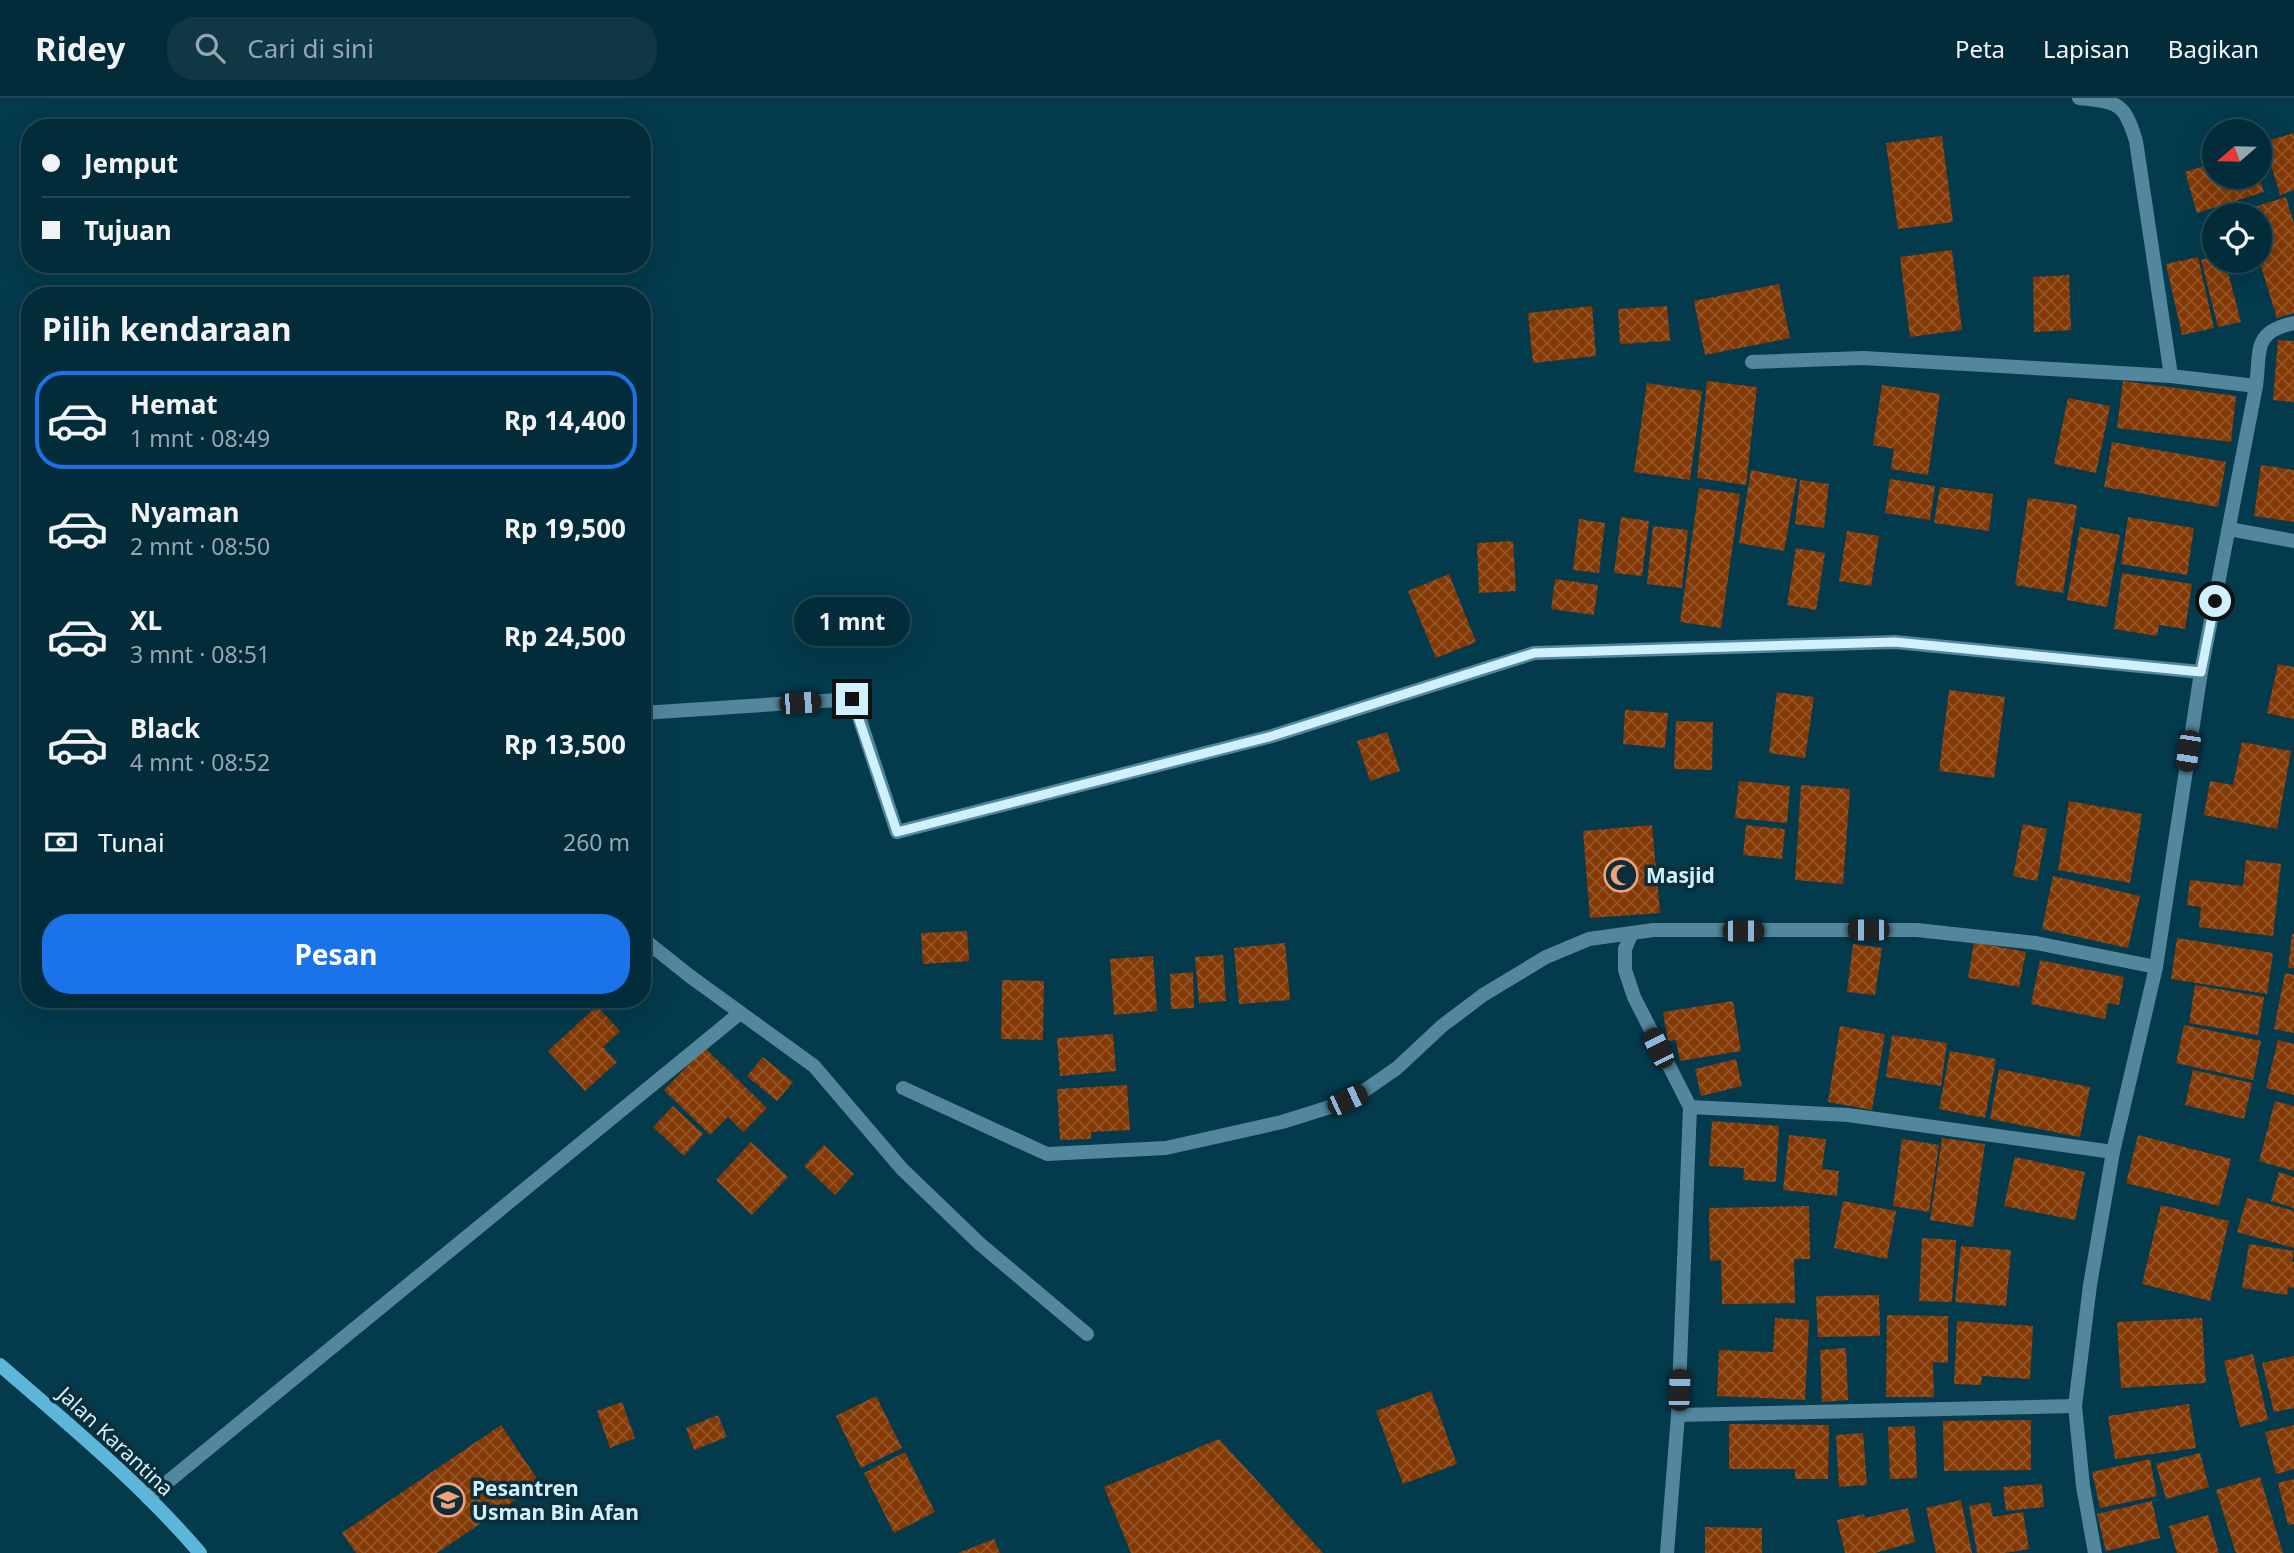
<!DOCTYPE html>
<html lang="id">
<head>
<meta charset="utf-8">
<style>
  body { margin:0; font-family:"Noto Sans",sans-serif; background:#103844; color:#f1f3f6; height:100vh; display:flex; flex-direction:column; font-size:26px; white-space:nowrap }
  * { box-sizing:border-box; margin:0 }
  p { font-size:23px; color:#96a7ae }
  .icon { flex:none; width:38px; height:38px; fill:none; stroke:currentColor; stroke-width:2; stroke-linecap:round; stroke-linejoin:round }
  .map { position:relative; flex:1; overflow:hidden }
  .sheet { position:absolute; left:21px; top:189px; width:630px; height:721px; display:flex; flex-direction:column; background:#022c39; border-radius:28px; box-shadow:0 7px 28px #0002,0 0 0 2px #234853 }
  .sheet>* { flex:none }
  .hud { position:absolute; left:21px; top:21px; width:630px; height:154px; border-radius:28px; box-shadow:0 7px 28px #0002,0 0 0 2px #234853; display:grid; align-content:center; height:154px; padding:0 21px; background:#022c39 }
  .needle { width:46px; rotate:250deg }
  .buttons { position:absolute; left:2202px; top:21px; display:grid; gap:14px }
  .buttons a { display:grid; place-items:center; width:70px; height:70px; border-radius:50%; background:#022c39; box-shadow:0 7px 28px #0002,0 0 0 2px #234853; font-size:35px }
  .end { position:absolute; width:32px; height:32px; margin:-16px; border:9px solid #d0f0fe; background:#111; box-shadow:0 0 0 4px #111 }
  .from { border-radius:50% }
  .bubble { position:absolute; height:49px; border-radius:24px; background:#022c39; box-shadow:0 7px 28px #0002,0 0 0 2px #234853; font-size:23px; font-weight:700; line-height:49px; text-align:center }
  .car { position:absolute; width:21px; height:42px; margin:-21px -10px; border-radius:9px; box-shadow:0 0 5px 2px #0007; background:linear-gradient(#222 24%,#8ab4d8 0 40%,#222 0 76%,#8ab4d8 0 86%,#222 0) }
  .hud b { display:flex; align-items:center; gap:24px; height:66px; font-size:26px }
  .hud b+b { border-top:2px solid #234853 }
  .hud i { width:18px; height:18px; background:#f1f3f6 }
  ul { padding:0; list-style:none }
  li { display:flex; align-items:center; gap:21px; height:98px; margin:0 14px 10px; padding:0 7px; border:4px solid transparent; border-radius:28px }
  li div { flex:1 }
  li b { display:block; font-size:26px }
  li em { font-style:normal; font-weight:700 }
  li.current { border-color:#1a73e8 }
  li>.icon { width:63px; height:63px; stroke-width:1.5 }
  h2 { padding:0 21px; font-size:32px; line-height:84px }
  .pay { display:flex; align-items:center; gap:18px; height:77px; padding:0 21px; font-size:26px }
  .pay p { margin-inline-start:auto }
  .action { display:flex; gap:14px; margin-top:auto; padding:14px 21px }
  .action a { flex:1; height:80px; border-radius:28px; background:#1a73e8; color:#fff; font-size:28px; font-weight:700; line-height:80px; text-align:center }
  header { display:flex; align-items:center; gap:42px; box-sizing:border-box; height:98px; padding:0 35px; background:#022c39; border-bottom:2px solid #234853 }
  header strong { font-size:33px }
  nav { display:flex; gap:38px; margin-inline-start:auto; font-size:24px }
  .search { width:490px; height:63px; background:#103844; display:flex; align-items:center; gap:18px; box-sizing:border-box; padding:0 24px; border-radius:28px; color:#96a7ae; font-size:26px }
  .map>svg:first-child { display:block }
</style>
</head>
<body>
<header>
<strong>Ridey</strong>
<div class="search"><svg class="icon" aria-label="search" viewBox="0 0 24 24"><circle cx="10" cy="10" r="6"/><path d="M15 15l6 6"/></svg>Cari di sini</div>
<nav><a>Peta</a><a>Lapisan</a><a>Bagikan</a></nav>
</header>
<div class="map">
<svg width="2294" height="1455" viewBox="0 0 2294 1455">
  <defs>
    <pattern id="building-cross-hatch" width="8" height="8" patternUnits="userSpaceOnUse" patternTransform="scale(1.75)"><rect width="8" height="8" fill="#843904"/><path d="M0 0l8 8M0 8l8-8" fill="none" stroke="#94562a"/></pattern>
  </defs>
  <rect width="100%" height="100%" fill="#033a4c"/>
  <g fill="url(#building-cross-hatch)">
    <polygon points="2294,35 2294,92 2280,97 2264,44"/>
    <polygon points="1942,38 1953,124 1898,131 1886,45"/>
    <polygon points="2214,65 2214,79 2259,79 2264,94 2197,115 2185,74"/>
    <polygon points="2286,99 2294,126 2294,215 2277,220 2259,162 2259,117 2229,117"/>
    <polygon points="1952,152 1962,232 1910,239 1900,159"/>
    <polygon points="2214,158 2214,163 2225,163 2241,224 2218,229 2201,162"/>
    <polygon points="2198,159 2214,230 2182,237 2166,166"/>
    <polygon points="2069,177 2071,232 2034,234 2033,179"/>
    <polygon points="1779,186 1790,240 1705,257 1694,203"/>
    <polygon points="1592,208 1596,258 1533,265 1528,215"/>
    <polygon points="1667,208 1670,243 1620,246 1618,211"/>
    <polygon points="2278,242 2294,243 2294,304 2273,302"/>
    <polygon points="1707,283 1757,289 1746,387 1697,380"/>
    <polygon points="2123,283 2236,298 2231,344 2117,330"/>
    <polygon points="1647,285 1702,293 1690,382 1634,374"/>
    <polygon points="1882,287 1940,296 1928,377 1891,371 1894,351 1873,347"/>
    <polygon points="2068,300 2110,308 2096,375 2054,366"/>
    <polygon points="2112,344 2226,364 2218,409 2104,389"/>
    <polygon points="2261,367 2294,372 2294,424 2254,418"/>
    <polygon points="1751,372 1797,381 1784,453 1739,445"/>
    <polygon points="1890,381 1935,388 1930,422 1885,415"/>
    <polygon points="1800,382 1829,386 1824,430 1795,426"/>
    <polygon points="1940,389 1993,396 1989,433 1934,425"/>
    <polygon points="1699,390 1740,396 1721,530 1680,524"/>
    <polygon points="2028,400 2077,407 2063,495 2015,487"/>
    <polygon points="1621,419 1649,423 1642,478 1614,475"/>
    <polygon points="2128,419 2194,430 2187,477 2121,466"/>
    <polygon points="1579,421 1605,425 1599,475 1573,472"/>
    <polygon points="1653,428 1688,432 1682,490 1647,486"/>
    <polygon points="2080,429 2120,437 2107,509 2067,502"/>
    <polygon points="1847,433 1879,438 1871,488 1839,483"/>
    <polygon points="1513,443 1516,493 1479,495 1477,445"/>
    <polygon points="1796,450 1825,455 1816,512 1787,507"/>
    <polygon points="2122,475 2192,486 2185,531 2159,527 2157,538 2114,531"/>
    <polygon points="1449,476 1476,544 1436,560 1408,493"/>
    <polygon points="1555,481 1598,487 1594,517 1551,511"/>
    <polygon points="2278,566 2294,569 2294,621 2267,615"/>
    <polygon points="1949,592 2005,599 1994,680 1939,673"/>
    <polygon points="1777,594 1814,599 1805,660 1769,655"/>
    <polygon points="1625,612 1668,615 1665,650 1623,646"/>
    <polygon points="1676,623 1713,624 1712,672 1674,671"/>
    <polygon points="1387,634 1400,673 1370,683 1357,643"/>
    <polygon points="2242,644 2291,653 2277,731 2204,717 2210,683 2233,687"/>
    <polygon points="1739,683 1790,688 1787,725 1735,720"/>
    <polygon points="1801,687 1850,691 1843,786 1795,782"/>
    <polygon points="2069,703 2142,716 2130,785 2058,772"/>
    <polygon points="2023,726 2047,731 2037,783 2013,778"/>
    <polygon points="1652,727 1660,815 1590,820 1583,733"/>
    <polygon points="1746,727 1785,731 1782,761 1743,757"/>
    <polygon points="2246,762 2281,766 2273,838 2199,829 2201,809 2187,807 2190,782 2243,788"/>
    <polygon points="2053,778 2140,798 2128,850 2042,831"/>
    <polygon points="967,833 969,863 923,866 921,835"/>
    <polygon points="2292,836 2294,836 2294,870 2288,870"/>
    <polygon points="2177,840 2273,855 2267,896 2171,881"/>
    <polygon points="1974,844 2026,854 2019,889 1968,880"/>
    <polygon points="1285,845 1290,902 1239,906 1234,850"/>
    <polygon points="1853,846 1882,850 1875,897 1847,894"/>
    <polygon points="1223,857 1226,903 1199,905 1195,859"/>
    <polygon points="1153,858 1157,913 1114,917 1110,861"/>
    <polygon points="2040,862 2124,879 2119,907 2108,905 2105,921 2031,906"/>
    <polygon points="1193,874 1194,910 1171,911 1170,876"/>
    <polygon points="2285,875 2294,877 2294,935 2274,931"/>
    <polygon points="1002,882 1044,883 1043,942 1001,941"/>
    <polygon points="2195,887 2264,899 2258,937 2189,925"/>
    <polygon points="1733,903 1741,953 1680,963 1676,942 1668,943 1663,914"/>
    <polygon points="597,908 620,933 603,949 617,964 585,993 548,953"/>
    <polygon points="2184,927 2261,943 2253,982 2176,965"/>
    <polygon points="1840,928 1885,936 1872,1012 1828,1004"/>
    <polygon points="1113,936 1116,973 1060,978 1057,940"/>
    <polygon points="1892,937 1947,945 1941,988 1886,979"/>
    <polygon points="2278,942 2294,946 2294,997 2266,990"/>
    <polygon points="705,950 767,1010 743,1034 728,1019 710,1037 664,992"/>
    <polygon points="1950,953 1996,961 1985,1020 1939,1011"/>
    <polygon points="763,959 793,984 777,1003 747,978"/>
    <polygon points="1736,961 1742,988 1701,998 1695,971"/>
    <polygon points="1999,971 2090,989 2080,1039 1990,1021"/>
    <polygon points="2193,972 2252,985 2244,1021 2185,1007"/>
    <polygon points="1127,987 1130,1032 1091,1034 1091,1041 1060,1042 1057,991"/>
    <polygon points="2275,1003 2294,1008 2294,1073 2259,1063"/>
    <polygon points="673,1008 703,1036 684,1058 653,1029"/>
    <polygon points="1712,1023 1779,1028 1776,1084 1743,1082 1744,1070 1709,1068"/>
    <polygon points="1789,1037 1826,1041 1822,1071 1839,1073 1837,1098 1783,1092"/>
    <polygon points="2138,1037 2231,1061 2219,1108 2126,1085"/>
    <polygon points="1942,1040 1985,1046 1973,1129 1930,1122"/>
    <polygon points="1902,1041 1939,1047 1929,1114 1893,1108"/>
    <polygon points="751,1044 788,1079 752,1117 716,1082"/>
    <polygon points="824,1047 854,1076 835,1097 804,1068"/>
    <polygon points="2015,1059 2085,1074 2075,1122 2004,1108"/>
    <polygon points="2279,1074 2294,1079 2294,1110 2271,1103"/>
    <polygon points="2247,1100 2294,1113 2294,1150 2237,1134"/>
    <polygon points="1843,1103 1896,1113 1887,1161 1834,1150"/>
    <polygon points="2161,1107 2229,1123 2210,1203 2142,1186"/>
    <polygon points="1809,1108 1810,1161 1794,1161 1795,1205 1722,1206 1721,1162 1710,1163 1709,1110"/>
    <polygon points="1922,1140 1956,1142 1952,1204 1919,1203"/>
    <polygon points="2249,1146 2294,1153 2292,1164 2294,1164 2294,1190 2288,1189 2287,1197 2242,1190"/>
    <polygon points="1961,1148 2011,1152 2006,1208 1955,1204"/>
    <polygon points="1879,1197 1880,1238 1818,1239 1816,1198"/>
    <polygon points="1887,1217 1948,1218 1948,1265 1933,1264 1934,1299 1886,1299"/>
    <polygon points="1775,1220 1809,1222 1805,1302 1717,1298 1719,1252 1773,1254"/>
    <polygon points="2202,1220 2206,1285 2121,1290 2117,1224"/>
    <polygon points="1957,1223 2033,1228 2030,1281 1982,1278 1981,1287 1954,1286"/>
    <polygon points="1846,1250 1848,1302 1822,1304 1820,1252"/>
    <polygon points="2253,1256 2268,1322 2240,1329 2224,1263"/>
    <polygon points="2294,1258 2294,1310 2274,1314 2262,1265"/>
    <polygon points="1431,1293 1457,1366 1403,1386 1376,1313"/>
    <polygon points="876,1298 902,1350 861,1370 836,1318"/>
    <polygon points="622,1304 635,1340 610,1350 597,1313"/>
    <polygon points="2189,1306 2196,1350 2115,1361 2108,1318"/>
    <polygon points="718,1317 727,1339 694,1352 686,1330"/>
    <polygon points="2031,1322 2031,1372 1944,1373 1943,1323"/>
    <polygon points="1729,1326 1829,1327 1828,1381 1795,1381 1795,1371 1729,1371"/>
    <polygon points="501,1327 540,1385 437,1455 356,1455 342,1435"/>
    <polygon points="2294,1327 2294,1371 2276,1376 2265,1334"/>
    <polygon points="1915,1328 1917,1380 1890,1381 1888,1329"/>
    <polygon points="1863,1335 1867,1387 1839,1389 1836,1337"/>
    <polygon points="1219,1341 1323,1455 1131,1455 1104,1389"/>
    <polygon points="905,1354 935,1414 894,1435 864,1375"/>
    <polygon points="2200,1355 2209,1389 2166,1401 2156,1366"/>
    <polygon points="2150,1361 2157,1398 2100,1410 2092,1374"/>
    <polygon points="2260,1379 2283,1455 2236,1455 2216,1392"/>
    <polygon points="2294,1381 2294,1426 2288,1427 2278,1385"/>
    <polygon points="2042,1386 2044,1409 2006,1413 2003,1389"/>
    <polygon points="1961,1402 1972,1455 1936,1455 1926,1410"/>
    <polygon points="2152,1403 2160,1440 2106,1453 2097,1416"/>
    <polygon points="1990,1404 1993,1419 2023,1414 2029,1451 2005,1455 1977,1455 1969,1408"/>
    <polygon points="1908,1410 1915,1444 1875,1455 1845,1455 1837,1422 1864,1416 1865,1420"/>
    <polygon points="2208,1417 2219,1455 2177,1455 2169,1428"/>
    <polygon points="1705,1429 1762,1430 1762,1455 1705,1455"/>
    <polygon points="994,1441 1000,1455 958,1455"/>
  </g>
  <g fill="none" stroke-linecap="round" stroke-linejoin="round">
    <g stroke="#52879e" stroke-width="14">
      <path d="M 2079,0 C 2118,5 2124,3 2136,43 L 2171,278 L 2256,288 L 2201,574 L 2156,869 L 2113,1054 L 2090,1187 L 2075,1308 L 2083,1388 L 2095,1455"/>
      <polyline points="1752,264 1863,260 2171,278"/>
      <path d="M 2256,288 C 2261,252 2252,234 2294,225"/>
      <polyline points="2229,431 2294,443"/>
      <polyline points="642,615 853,601 897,734 1272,638 1534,555 1895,544 2201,574"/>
      <polyline points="642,840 691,879 814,968 902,1071 980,1146 1087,1236"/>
      <polyline points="903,990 1047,1056 1166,1050 1282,1024 1333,1008 1361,995 1397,970 1442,928 1483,897 1546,859 1589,841 1632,835"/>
      <polyline points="1690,1009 1848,1017 2113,1054"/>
      <polyline points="1678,1317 2075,1308"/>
      <polyline points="148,1400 740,915"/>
      <polyline points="1667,1455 1678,1317 1690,1009 1634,899 1625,872 1625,851 1632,835 1653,832 1917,832 2036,845 2156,869"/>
    </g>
    <path stroke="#5cb6da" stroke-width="14" d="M 0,1267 C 69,1327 140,1385 200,1455"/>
  </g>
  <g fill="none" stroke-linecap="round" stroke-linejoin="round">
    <polyline stroke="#d0f0fe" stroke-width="9" points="852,601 897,734 1272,638 1534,555 1895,544 2201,574 2215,503"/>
  </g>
  <defs>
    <symbol id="mosque-ring" viewBox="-11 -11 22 22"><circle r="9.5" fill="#0c2e3b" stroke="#f0a27a" stroke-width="1.5"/><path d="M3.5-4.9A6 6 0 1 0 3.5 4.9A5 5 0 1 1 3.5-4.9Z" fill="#f0a27a"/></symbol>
    <symbol id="school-ring" viewBox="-11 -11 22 22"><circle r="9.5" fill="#0c2e3b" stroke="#f0a27a" stroke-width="1.5"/><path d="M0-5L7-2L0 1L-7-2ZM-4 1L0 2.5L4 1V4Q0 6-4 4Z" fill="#f0a27a"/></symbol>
  </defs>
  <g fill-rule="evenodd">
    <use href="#mosque-ring" x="1602" y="758" width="38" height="38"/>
    <use href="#school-ring" x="429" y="1383" width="38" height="38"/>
  </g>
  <g text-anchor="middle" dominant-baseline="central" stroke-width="7" stroke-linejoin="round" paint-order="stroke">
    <g font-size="21" font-weight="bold" fill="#d0f0fe" stroke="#0c2e3b" text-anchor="start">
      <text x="1646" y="777">Masjid</text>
      <text x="472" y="1390">Pesantren<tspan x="472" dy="24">Usman Bin Afan</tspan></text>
    </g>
    <g font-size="21" fill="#d0f0fe" stroke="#0c2e3b">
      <text transform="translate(116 1343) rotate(43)">Jalan Karantina</text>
    </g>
  </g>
</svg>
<div class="buttons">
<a><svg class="needle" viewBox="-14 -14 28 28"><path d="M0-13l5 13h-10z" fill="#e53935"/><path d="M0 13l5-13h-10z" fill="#96a7ae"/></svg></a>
<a><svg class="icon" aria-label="locate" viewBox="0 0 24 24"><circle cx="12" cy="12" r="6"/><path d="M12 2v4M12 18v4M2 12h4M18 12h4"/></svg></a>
</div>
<i class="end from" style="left:2215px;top:503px"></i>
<i class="end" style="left:852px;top:601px"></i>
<div class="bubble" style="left:794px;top:499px;width:116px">1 mnt</div>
<i class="car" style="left:800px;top:605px;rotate:86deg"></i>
<i class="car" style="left:2188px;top:653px;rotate:189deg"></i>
<i class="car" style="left:1868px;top:832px;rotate:270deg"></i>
<i class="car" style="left:1743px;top:833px;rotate:90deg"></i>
<i class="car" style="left:1658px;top:950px;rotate:334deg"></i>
<i class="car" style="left:1347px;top:1002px;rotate:65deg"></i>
<i class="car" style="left:1679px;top:1292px;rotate:2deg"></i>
<div class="hud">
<b><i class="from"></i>Jemput</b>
<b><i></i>Tujuan</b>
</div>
<section class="sheet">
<h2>Pilih kendaraan</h2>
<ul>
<li class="current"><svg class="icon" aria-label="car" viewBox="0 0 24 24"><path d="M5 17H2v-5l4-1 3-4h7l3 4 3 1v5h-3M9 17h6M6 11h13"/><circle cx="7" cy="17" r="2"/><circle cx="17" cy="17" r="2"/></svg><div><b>Hemat</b><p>1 mnt · 08:49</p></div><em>Rp 14,400</em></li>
<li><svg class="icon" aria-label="car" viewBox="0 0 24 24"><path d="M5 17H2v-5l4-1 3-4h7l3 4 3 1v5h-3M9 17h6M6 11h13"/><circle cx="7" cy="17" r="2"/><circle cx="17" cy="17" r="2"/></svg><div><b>Nyaman</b><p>2 mnt · 08:50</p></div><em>Rp 19,500</em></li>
<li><svg class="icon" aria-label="car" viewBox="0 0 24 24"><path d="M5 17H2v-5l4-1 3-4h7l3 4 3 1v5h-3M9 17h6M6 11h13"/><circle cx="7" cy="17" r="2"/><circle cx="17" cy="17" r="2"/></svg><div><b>XL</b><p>3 mnt · 08:51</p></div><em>Rp 24,500</em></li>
<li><svg class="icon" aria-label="car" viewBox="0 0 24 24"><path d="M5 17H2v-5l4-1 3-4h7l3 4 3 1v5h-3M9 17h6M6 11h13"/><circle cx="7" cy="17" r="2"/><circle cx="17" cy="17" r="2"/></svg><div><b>Black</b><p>4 mnt · 08:52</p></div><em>Rp 13,500</em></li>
</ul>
<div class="pay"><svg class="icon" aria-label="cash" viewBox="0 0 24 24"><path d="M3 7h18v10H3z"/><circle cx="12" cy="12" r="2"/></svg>Tunai<p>260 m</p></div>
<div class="action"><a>Pesan</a></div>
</section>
</div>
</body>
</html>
